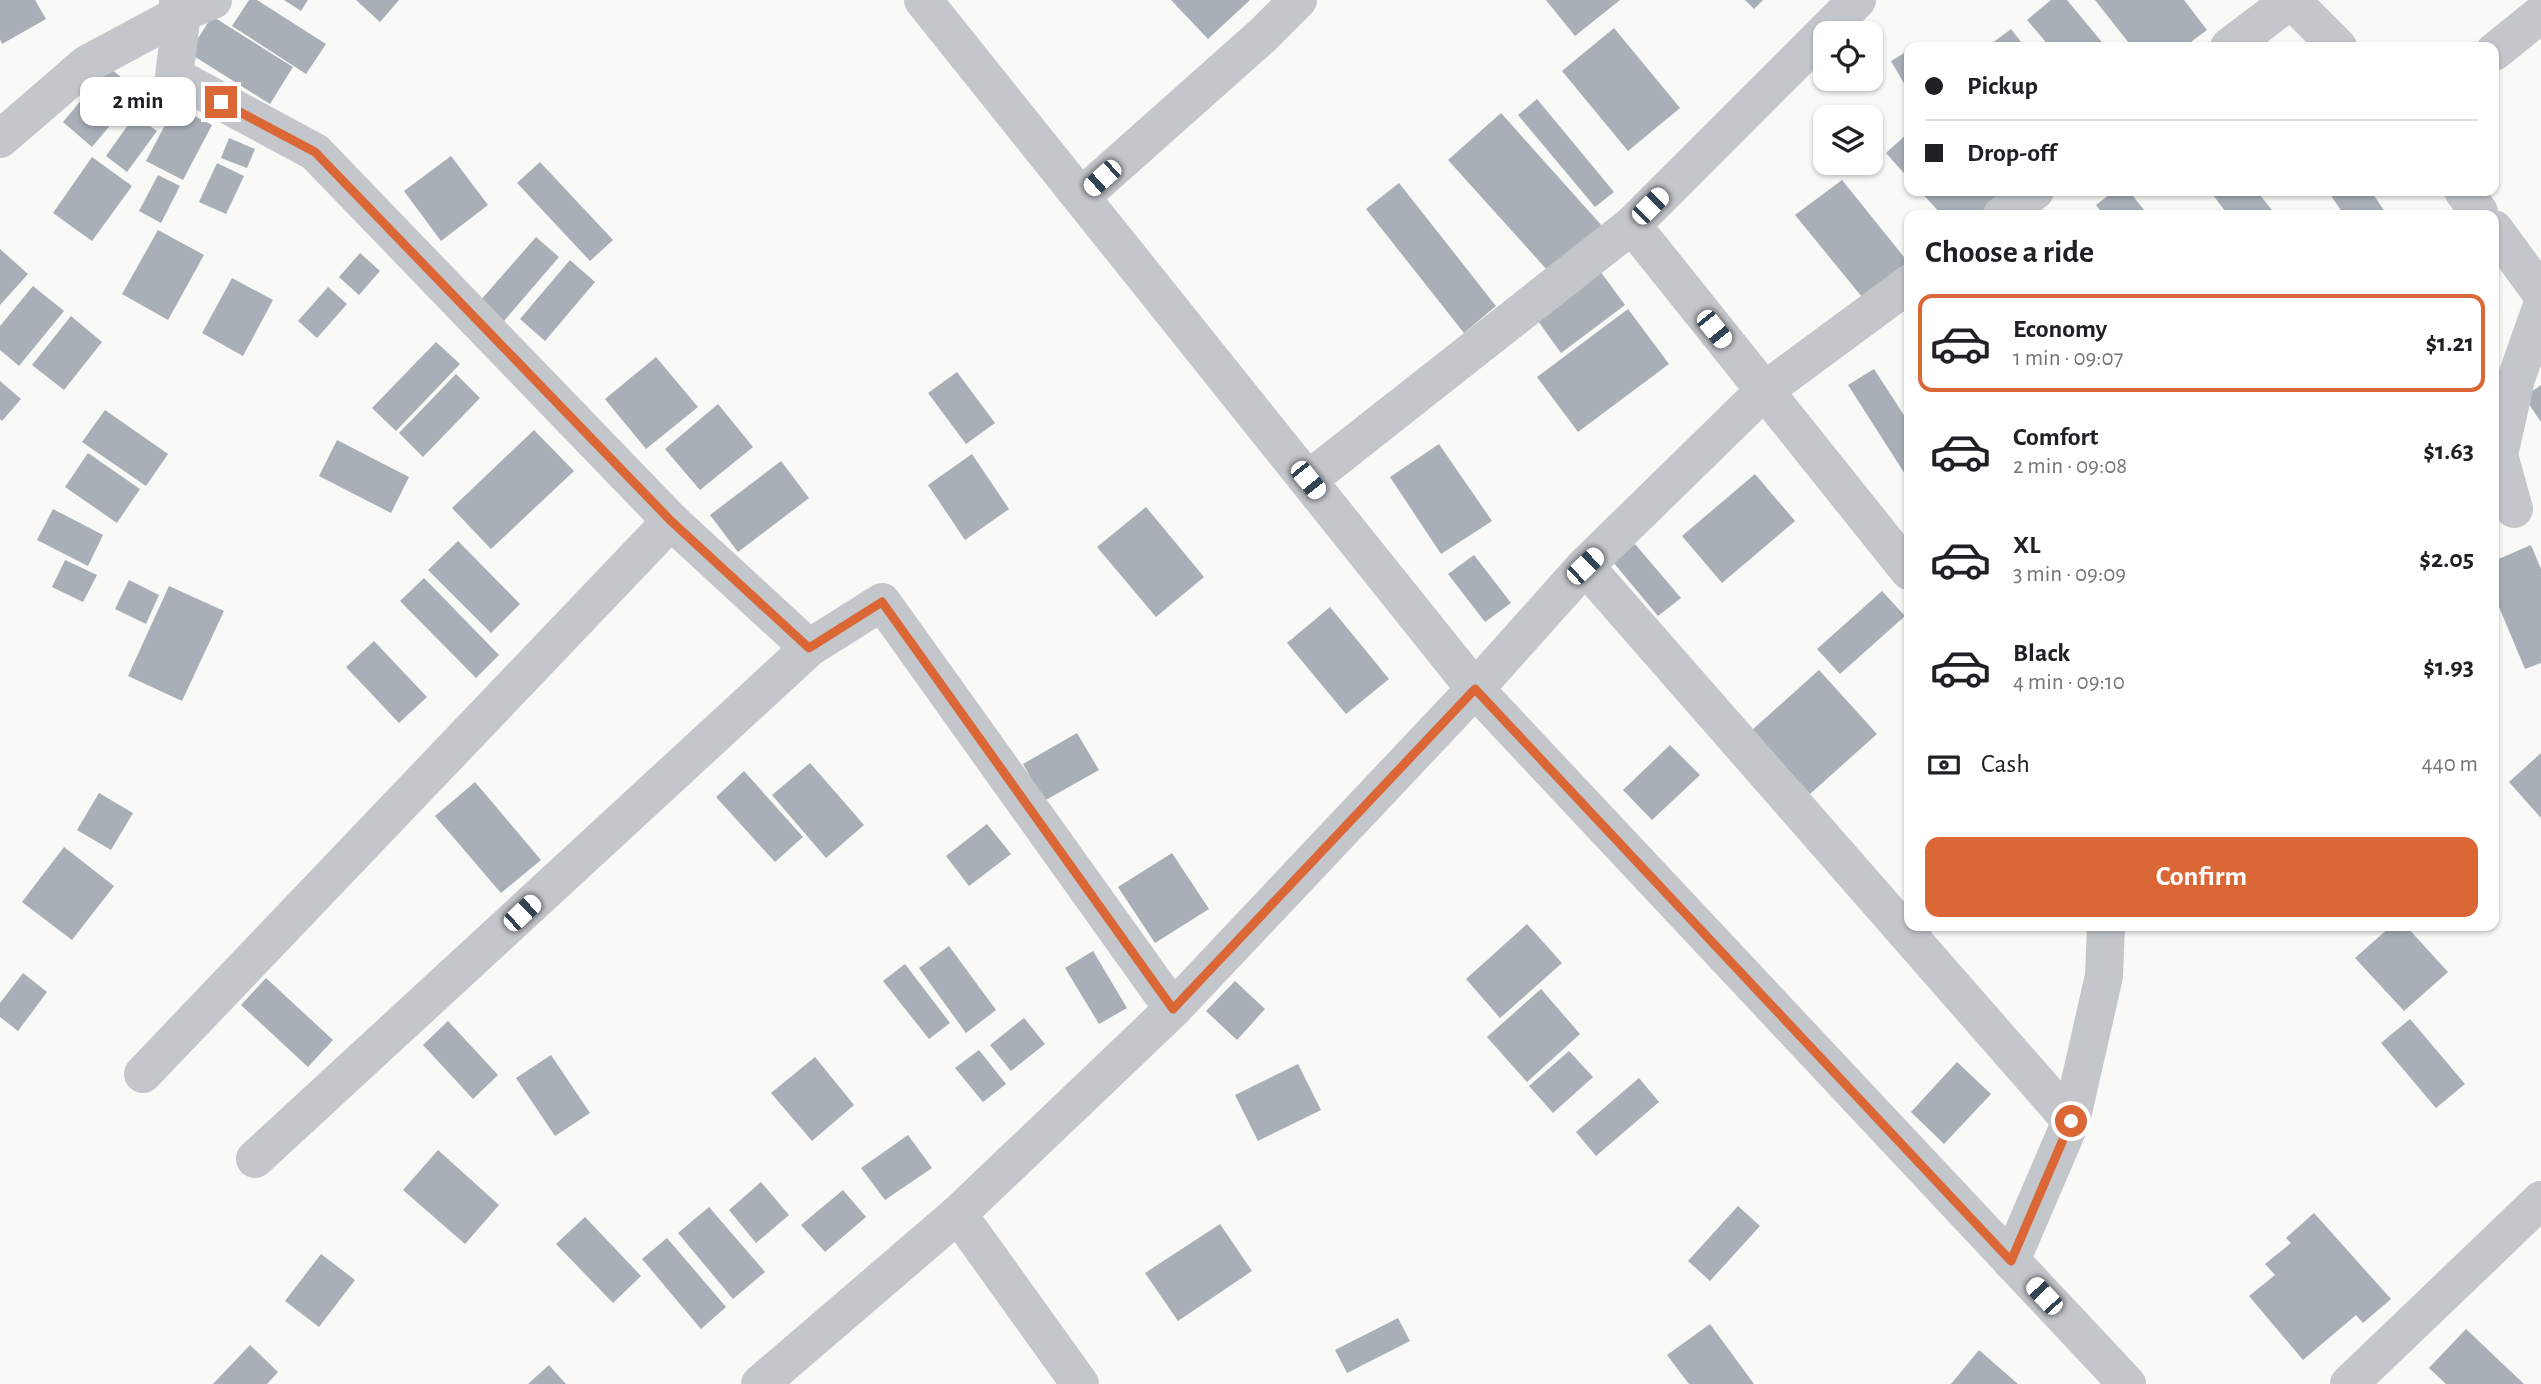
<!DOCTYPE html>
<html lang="en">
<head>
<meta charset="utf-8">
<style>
  body { margin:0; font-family:"Alegreya Sans",sans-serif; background:#f2f2f2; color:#202124; height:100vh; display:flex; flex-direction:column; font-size:26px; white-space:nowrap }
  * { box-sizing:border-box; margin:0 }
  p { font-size:23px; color:#757577 }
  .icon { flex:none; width:38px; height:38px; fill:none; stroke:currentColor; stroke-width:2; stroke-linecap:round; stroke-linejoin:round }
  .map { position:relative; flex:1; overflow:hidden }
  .drawer { position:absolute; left:1904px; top:210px; width:595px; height:721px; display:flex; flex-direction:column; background:#fff; border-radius:14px; box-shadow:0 2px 5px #0004 }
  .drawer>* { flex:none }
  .banner { position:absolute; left:1904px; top:42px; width:595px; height:154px; border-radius:14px; box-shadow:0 2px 5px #0004; display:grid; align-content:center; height:154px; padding:0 21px; background:#fff }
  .buttons { position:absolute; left:1813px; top:21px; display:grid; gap:14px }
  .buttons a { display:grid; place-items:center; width:70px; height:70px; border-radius:14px; background:#fff; box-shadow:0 2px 5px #0004; font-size:35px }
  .end { position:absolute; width:32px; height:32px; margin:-16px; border:9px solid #db6636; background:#fff; box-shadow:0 0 0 4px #fff }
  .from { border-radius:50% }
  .bubble { position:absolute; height:49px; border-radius:14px; background:#fff; box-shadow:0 2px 5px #0004; font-size:23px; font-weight:700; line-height:49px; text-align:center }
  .car { position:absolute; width:21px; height:42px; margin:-21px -10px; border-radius:9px; box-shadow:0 0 5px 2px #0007; background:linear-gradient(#fff 24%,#345 0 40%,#fff 0 76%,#345 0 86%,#fff 0) }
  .banner b { display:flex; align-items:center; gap:24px; height:66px; font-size:26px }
  .banner b+b { border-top:2px solid #e0e0e0 }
  .banner i { width:18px; height:18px; background:#202124 }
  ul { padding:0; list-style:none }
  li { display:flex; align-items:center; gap:21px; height:98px; margin:0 14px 10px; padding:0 7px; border:4px solid transparent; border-radius:14px }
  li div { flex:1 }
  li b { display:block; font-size:26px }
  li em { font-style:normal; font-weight:700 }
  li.current { border-color:#db6636 }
  li>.icon { width:63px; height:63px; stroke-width:1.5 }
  h2 { padding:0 21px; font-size:32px; line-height:84px }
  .pay { display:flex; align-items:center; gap:18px; height:77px; padding:0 21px; font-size:26px }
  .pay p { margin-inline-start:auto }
  .action { display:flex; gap:14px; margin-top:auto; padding:14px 21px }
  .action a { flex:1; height:80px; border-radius:14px; background:#db6636; color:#fff; font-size:28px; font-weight:700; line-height:80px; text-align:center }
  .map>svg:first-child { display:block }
</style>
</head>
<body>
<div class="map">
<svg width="2541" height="1384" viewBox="0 0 2541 1384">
  <rect width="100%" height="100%" fill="#f9f9f7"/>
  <g fill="#a8afb6">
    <polygon points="0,0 35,0 46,19 2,44 0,39"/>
    <polygon points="249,0 257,0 326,44 306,74 232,26"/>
    <polygon points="284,0 308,0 301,11"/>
    <polygon points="356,0 399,0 380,22"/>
    <polygon points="1171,0 1250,0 1208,39"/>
    <polygon points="1546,0 1620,0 1575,36"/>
    <polygon points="1745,0 1763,0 1754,9"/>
    <polygon points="2051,0 2067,0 2106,47 2050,47 2027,20"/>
    <polygon points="2095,0 2184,0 2207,30 2184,47 2132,47"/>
    <polygon points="212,16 293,67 270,104 189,53"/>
    <polygon points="1614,28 1680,108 1628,151 1562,71"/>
    <polygon points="2011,29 2025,47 1987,47"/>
    <polygon points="1909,50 1909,92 1891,61"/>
    <polygon points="109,67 138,92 92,147 63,122"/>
    <polygon points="1537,99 1614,192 1595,207 1518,115"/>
    <polygon points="175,106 212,125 183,180 146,161"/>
    <polygon points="1501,113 1603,227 1548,271 1448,160"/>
    <polygon points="135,115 157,131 127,172 106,156"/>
    <polygon points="1909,132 1909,179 1886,153"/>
    <polygon points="229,138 255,149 247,168 221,158"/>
    <polygon points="451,156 488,205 441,241 404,191"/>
    <polygon points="92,157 132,186 92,241 53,213"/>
    <polygon points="540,162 613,240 590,261 517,183"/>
    <polygon points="217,163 244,176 226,214 199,202"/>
    <polygon points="158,175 180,186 161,223 139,211"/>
    <polygon points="1842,180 1908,262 1862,297 1795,215"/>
    <polygon points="1399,183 1496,306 1464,333 1366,209"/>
    <polygon points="1920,191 1991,191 2001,202 1986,215 1942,215"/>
    <polygon points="2114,191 2129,191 2148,215 2104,215 2096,205"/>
    <polygon points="2210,191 2257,191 2274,213 2270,215 2228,215"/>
    <polygon points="2328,191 2371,191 2387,215 2344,215"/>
    <polygon points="158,230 204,255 168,320 122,294"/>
    <polygon points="536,237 559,257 504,321 480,301"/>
    <polygon points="0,249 28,274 0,305"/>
    <polygon points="360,253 380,271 359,295 339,277"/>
    <polygon points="570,260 595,282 545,341 520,319"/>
    <polygon points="1597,267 1625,305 1561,353 1533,314"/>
    <polygon points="232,278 273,300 243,356 202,333"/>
    <polygon points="33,286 64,311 19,366 0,350 0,326"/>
    <polygon points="328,287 347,304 317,338 298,321"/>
    <polygon points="1628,309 1669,364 1578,432 1537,377"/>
    <polygon points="71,316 102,342 64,390 32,365"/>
    <polygon points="436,342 460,364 396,431 372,408"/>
    <polygon points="656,357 698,407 646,449 605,399"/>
    <polygon points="1874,369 1909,423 1909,471 1905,474 1848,385"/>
    <polygon points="957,372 995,423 966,444 928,393"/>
    <polygon points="456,374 480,398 423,457 399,433"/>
    <polygon points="0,381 21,399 2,421 0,419"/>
    <polygon points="2541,385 2541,422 2524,397"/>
    <polygon points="718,404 753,447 700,490 665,449"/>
    <polygon points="105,410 168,454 146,486 82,442"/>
    <polygon points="534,430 574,471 491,549 452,508"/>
    <polygon points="337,440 409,477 391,513 319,476"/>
    <polygon points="1439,444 1492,521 1441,554 1390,477"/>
    <polygon points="88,453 140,489 117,523 65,487"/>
    <polygon points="972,454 1009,509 965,540 928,485"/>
    <polygon points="781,461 809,498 738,552 710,515"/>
    <polygon points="1755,474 1795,521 1722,583 1682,536"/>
    <polygon points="1146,507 1204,577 1156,617 1097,547"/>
    <polygon points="53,509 103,535 88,566 37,540"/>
    <polygon points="458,541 520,604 491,633 428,570"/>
    <polygon points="1635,544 1681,598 1658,616 1613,562"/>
    <polygon points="2531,545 2541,569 2541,663 2525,669 2494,595 2494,561"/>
    <polygon points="1474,555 1511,603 1485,622 1448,574"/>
    <polygon points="65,560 97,575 83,602 52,587"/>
    <polygon points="424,578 499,655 476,678 400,601"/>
    <polygon points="129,580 159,595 146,624 115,609"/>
    <polygon points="169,586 224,611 182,701 128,676"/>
    <polygon points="1882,591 1905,616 1840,674 1817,649"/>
    <polygon points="1330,607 1389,679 1346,714 1287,643"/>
    <polygon points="374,641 427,697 399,723 346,667"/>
    <polygon points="1819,670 1877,734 1810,794 1752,730"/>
    <polygon points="1077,733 1099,770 1044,801 1023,764"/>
    <polygon points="1670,745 1700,775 1652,820 1623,790"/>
    <polygon points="2541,753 2541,818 2509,782"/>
    <polygon points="810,763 864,825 826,858 772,795"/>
    <polygon points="744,771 803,837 775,862 716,797"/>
    <polygon points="475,782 541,860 501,893 435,816"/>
    <polygon points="99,793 133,813 111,850 77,830"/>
    <polygon points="987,824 1011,854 969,886 946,856"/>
    <polygon points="64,847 114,886 72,940 22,902"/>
    <polygon points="1172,853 1209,909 1155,943 1118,887"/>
    <polygon points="1527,924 1562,963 1500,1018 1466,979"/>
    <polygon points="2391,926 2406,926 2448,972 2404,1011 2355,958"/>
    <polygon points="949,946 996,1010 966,1033 919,968"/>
    <polygon points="1093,951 1127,1008 1099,1024 1065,968"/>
    <polygon points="905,964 950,1023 929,1039 883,981"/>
    <polygon points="23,973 47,992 18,1031 0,1017 0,1003"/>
    <polygon points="266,978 333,1040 308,1067 241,1005"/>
    <polygon points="1235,981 1265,1009 1237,1040 1206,1011"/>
    <polygon points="1541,989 1580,1034 1527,1082 1487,1037"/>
    <polygon points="1024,1018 1045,1044 1011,1071 990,1045"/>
    <polygon points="2410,1019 2465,1084 2436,1108 2381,1043"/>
    <polygon points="448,1021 498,1075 473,1099 423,1045"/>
    <polygon points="979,1050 1006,1084 983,1102 955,1068"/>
    <polygon points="1569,1051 1593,1077 1553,1113 1529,1086"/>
    <polygon points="551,1055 590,1113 555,1136 516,1078"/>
    <polygon points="815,1057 854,1105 812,1141 771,1093"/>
    <polygon points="1957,1062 1991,1094 1944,1144 1911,1112"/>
    <polygon points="1298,1064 1321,1110 1258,1141 1235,1095"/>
    <polygon points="1639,1078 1659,1102 1596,1156 1576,1132"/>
    <polygon points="908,1135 932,1168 885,1200 861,1168"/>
    <polygon points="438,1150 499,1205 465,1244 403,1190"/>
    <polygon points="761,1182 789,1215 756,1243 729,1210"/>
    <polygon points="843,1190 866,1217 825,1252 801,1225"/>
    <polygon points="1738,1206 1760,1226 1710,1281 1688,1261"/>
    <polygon points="709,1207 765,1272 733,1299 678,1233"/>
    <polygon points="2314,1213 2391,1299 2363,1323 2356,1315 2303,1360 2249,1296 2275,1275 2265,1264 2291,1243 2286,1238"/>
    <polygon points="585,1217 641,1276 613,1303 556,1244"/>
    <polygon points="1220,1224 1252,1271 1178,1321 1145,1273"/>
    <polygon points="667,1238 726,1307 701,1329 642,1259"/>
    <polygon points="321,1254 355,1280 319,1327 285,1301"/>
    <polygon points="1398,1318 1410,1341 1347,1373 1335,1350"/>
    <polygon points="1710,1324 1754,1384 1689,1384 1667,1355"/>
    <polygon points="2466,1329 2524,1384 2446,1384 2429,1368"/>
    <polygon points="250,1345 278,1372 267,1384 213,1384"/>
    <polygon points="1979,1350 2018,1384 1951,1384"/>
    <polygon points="549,1365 566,1384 528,1384"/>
  </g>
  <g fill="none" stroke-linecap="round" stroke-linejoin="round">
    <g stroke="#c3c6ca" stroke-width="38">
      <polyline points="178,0 182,13 174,76 315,152 671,521 809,648 882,602 1173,1009"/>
      <polyline points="923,0 1475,689 2127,1384"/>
      <polyline points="2292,1 2338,47"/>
      <polyline points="2229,47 2291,0"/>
      <polyline points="2494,52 2541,14"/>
      <polyline points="0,139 87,64 182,13 213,0"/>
      <polyline points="2463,191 2479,212 2475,215"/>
      <polyline points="1082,196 1263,35 1298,0"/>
      <polyline points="2002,215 2035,191"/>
      <polyline points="1632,225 1909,571"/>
      <polyline points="2494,229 2541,293"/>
      <polyline points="1308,480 1632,225 1857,0"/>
      <polyline points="2514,509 2499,455 2516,379 2541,308"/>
      <polyline points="1585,566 2071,1121"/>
      <polyline points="143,1074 671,521"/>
      <polyline points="255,1159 809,648"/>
      <polyline points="958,1214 1080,1384"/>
      <polyline points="2011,1261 2071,1121 2104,976 2106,926"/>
      <polyline points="760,1384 958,1214 1173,1009 1475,689 1585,566 1764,391 1909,284"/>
      <polyline points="2349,1384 2541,1200"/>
    </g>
  </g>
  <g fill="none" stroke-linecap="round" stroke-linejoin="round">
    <polyline stroke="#db6636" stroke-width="9" points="221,102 315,152 671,521 809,648 882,602 1173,1009 1475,689 2011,1261 2071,1121"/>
  </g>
</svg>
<div class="buttons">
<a><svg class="icon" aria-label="locate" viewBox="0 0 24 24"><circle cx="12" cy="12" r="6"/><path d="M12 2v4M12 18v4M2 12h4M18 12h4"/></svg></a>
<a><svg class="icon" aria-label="layers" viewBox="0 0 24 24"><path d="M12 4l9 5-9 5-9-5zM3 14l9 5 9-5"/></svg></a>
</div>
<i class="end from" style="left:2071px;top:1121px"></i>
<i class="end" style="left:221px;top:102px"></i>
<div class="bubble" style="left:80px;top:77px;width:116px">2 min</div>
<i class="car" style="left:1102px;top:178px;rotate:228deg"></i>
<i class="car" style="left:1650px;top:206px;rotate:45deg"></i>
<i class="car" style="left:1714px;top:329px;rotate:141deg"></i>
<i class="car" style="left:1308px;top:480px;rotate:141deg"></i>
<i class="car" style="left:1585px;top:566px;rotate:46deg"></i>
<i class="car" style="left:522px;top:913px;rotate:47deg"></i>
<i class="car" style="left:2044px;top:1296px;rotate:317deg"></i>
<div class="banner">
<b><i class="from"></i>Pickup</b>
<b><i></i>Drop-off</b>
</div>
<section class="drawer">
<h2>Choose a ride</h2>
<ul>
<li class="current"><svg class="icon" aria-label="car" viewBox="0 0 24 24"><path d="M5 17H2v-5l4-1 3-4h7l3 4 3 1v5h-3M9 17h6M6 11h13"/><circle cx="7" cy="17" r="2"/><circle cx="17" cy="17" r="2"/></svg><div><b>Economy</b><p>1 min · 09:07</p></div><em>$1.21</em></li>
<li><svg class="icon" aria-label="car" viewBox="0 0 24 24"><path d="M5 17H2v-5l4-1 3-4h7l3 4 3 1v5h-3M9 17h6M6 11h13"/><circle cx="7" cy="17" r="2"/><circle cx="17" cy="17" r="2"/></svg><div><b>Comfort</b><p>2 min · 09:08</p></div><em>$1.63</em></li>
<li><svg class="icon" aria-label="car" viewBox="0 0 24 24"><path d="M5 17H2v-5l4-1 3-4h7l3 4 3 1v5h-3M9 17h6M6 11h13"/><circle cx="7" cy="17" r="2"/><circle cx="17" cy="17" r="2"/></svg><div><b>XL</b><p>3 min · 09:09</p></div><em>$2.05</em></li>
<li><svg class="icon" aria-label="car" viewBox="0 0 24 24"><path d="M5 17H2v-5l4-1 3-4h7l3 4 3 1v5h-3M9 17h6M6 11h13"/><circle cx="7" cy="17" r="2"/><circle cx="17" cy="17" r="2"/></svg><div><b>Black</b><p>4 min · 09:10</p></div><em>$1.93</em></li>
</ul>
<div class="pay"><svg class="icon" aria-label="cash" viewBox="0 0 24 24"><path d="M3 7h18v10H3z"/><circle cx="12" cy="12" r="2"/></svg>Cash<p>440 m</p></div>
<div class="action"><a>Confirm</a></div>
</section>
</div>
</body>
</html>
